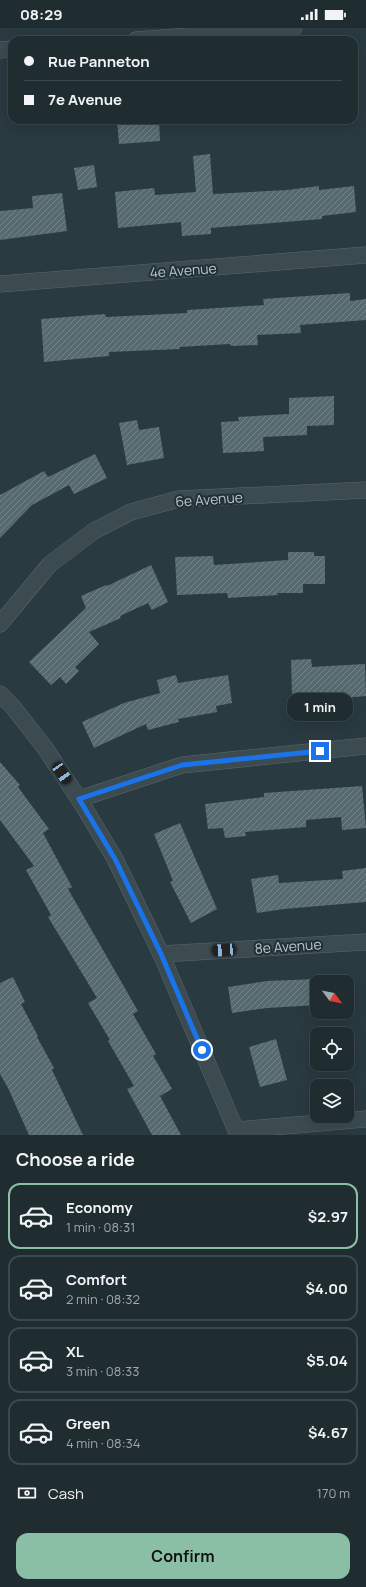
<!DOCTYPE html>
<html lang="en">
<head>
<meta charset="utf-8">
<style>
  body { margin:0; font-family:Manrope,sans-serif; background:#2c383c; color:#f1f3f6; height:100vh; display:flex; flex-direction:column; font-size:15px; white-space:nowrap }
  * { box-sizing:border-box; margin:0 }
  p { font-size:13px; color:#a1a7ab }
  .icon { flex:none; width:22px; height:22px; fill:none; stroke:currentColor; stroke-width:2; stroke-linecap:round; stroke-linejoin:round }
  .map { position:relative; height:1107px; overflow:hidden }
  .drawer { display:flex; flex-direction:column; background:#1f2c30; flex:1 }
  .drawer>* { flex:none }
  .hud { position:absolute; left:8px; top:8px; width:350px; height:88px; border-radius:12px; box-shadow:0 4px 16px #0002,0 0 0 1px #3c484c; display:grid; align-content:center; height:88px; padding:0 16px; background:#1f2c30 }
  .needle { width:26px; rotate:122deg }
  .buttons { position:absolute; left:310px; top:947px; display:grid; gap:8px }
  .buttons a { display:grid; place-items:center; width:44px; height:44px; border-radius:8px; background:#1f2c30; box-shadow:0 4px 16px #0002,0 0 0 1px #3c484c; font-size:20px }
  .end { position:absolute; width:18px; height:18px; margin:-9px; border:5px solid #1a73e8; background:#fff; box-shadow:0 0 0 2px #fff }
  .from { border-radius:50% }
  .bubble { position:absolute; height:28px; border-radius:12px; background:#1f2c30; box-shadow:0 4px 16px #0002,0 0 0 1px #3c484c; font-size:13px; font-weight:700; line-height:28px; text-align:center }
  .car { position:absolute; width:12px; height:24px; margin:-12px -6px; border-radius:5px; box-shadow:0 0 3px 1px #0007; background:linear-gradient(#222 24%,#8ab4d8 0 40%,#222 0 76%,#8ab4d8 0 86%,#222 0) }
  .hud b { display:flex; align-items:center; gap:14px; height:38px; font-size:15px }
  .hud b+b { border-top:1px solid #3c484c }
  .hud i { width:10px; height:10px; background:#f1f3f6 }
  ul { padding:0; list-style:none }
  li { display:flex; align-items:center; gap:12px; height:66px; margin:0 8px 6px; padding:0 8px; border:2px solid #3c484c; border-radius:12px }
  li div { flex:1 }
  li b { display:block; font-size:15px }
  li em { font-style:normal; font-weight:700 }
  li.active { border-color:#8abfa5 }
  li>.icon { width:36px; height:36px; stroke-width:1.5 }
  h2 { padding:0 16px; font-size:18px; line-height:48px }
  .pay { display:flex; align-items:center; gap:10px; height:44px; padding:0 16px; font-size:15px }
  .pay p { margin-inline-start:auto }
  .action { display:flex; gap:8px; margin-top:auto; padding:8px 16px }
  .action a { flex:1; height:46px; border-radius:12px; background:#8abfa5; color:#111; font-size:16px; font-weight:700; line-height:46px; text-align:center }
  .status { display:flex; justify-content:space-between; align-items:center; height:28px; padding:0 20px; background:#1f2c30; direction:ltr }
  .status svg { height:11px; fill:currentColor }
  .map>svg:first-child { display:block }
</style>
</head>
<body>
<div class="status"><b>08:29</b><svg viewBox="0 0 49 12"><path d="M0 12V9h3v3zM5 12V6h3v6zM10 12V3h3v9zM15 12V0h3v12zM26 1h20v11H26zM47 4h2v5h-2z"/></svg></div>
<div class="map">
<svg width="366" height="1107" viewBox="0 0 366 1107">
  <defs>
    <pattern id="building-hatch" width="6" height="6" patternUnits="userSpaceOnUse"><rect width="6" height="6" fill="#576a6f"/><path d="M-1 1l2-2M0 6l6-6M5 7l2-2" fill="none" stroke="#748489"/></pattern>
  </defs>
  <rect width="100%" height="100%" fill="#293a40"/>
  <g fill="url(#building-hatch)">
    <polygon points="117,92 159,92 160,113 119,116"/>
    <polygon points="210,126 213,166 287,162 319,158 319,162 354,158 356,184 322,188 322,191 211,200 211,206 182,208 181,194 118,200 115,164 154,160 155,167 196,164 193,128"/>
    <polygon points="94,137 97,159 78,162 74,140"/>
    <polygon points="62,165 67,203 0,212 0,183 33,180 32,168"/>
    <polygon points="350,265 350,273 366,271 366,292 300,297 301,305 257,307 258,317 231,318 230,316 179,319 180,321 109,324 109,328 44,334 41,291 105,286 106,289 187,285 187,282 264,277 263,271"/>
    <polygon points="334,368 334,397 307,398 307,407 263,409 264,423 223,425 221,394 239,393 238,389 289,386 289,370"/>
    <polygon points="137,392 139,402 159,399 164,430 127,437 119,395"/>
    <polygon points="95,426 107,450 74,466 69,457 32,477 0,510 0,467 44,443 48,449"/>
    <polygon points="288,524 314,524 314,528 325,528 325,556 303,556 303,565 277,565 278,567 228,570 227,565 177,567 175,529 213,528 214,537 288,532"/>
    <polygon points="151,537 168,574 152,582 148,575 120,588 121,590 89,604 99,616 75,639 79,643 66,656 60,649 51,657 29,634 86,580 81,568 106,557 107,558"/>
    <polygon points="311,631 312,639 365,636 366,668 345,670 345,664 292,667 291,632"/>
    <polygon points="176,647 178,655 228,647 232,675 216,678 217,684 178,691 179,694 148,702 146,696 94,720 82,694 124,675 160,665 157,652"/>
    <polygon points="0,734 20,757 18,759 49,801 43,805 72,859 68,861 138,983 133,986 156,1026 153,1028 172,1061 160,1068 181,1107 152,1107 127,1061 134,1058 108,1013 110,1012 88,975 97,970 48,889 51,887 26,842 34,838 0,792"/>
    <polygon points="362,758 366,800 342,802 341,789 306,792 306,799 245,804 246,808 225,810 223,800 208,801 205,776 264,769 264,765"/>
    <polygon points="180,795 217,881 191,895 170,854 173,853 154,806"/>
    <polygon points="366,840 366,874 284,881 257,885 251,851 278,847 279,855 343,851 342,843"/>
    <polygon points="13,949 25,974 21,976 38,1008 37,1009 54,1040 52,1042 83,1107 29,1107 8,1060 0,1046 0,955"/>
    <polygon points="316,951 317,977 267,980 232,985 228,959 267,953"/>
    <polygon points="276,1011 287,1052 260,1059 249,1019"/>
  </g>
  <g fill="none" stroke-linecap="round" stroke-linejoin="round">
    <defs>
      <g id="street">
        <polyline points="136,12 294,0"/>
        <polyline points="0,22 12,21"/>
        <polyline points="0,256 366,227"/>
        <polyline points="0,596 50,536 94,503 131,484 179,471 366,462"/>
        <polyline points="0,666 13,679 45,720 79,771 115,831 161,926 238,1107"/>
        <polyline points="79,771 182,737 366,718"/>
        <polyline points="161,926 366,914"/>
        <polyline points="237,1102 366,1091"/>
      </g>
    </defs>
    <use href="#street" stroke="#5a686d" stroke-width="17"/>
    <use href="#street" stroke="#3c4b50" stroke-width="16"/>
  </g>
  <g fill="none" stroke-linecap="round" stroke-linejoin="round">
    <polyline stroke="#1a73e8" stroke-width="5" points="202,1022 161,926 115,831 79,771 182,737 320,723"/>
  </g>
  <g text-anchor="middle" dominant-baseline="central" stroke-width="4" stroke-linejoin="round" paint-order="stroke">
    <g font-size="14" fill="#b9c5ca" stroke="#213035">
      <text transform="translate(183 242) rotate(-4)">4e Avenue</text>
      <text transform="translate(209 471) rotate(-4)">6e Avenue</text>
      <text transform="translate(288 918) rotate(-4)">8e Avenue</text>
    </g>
  </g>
</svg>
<div class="buttons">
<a><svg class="needle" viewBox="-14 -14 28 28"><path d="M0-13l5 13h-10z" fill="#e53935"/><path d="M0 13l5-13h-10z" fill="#a1a7ab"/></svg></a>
<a><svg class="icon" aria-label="locate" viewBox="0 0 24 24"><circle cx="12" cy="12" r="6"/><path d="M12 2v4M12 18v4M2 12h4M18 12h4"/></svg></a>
<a><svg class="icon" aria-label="layers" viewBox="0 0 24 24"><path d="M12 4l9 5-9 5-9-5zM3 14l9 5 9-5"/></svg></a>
</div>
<i class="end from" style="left:202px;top:1022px"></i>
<i class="end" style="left:320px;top:723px"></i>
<div class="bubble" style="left:287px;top:665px;width:66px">1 min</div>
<i class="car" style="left:62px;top:745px;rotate:146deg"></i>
<i class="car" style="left:224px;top:922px;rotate:266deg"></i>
<div class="hud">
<b><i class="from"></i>Rue Panneton</b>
<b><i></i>7e Avenue</b>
</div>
</div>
<section class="drawer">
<h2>Choose a ride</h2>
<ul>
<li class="active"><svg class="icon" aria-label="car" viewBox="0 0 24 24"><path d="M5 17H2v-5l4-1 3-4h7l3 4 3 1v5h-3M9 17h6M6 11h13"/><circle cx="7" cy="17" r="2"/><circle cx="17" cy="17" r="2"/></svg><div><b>Economy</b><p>1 min · 08:31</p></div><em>$2.97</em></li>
<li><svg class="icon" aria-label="car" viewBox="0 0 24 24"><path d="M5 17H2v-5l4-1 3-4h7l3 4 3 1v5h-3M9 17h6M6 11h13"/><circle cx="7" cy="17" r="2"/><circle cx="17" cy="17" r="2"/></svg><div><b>Comfort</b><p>2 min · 08:32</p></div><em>$4.00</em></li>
<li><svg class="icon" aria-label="car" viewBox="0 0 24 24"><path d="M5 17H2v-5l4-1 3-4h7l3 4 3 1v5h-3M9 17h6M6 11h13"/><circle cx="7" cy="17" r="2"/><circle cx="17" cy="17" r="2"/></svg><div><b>XL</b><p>3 min · 08:33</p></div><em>$5.04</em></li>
<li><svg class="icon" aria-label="car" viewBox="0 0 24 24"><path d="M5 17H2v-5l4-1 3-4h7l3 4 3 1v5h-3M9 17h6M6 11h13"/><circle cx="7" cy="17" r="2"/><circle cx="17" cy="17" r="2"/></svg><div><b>Green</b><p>4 min · 08:34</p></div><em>$4.67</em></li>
</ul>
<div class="pay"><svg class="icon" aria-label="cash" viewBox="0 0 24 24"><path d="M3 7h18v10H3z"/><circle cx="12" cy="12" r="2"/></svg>Cash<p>170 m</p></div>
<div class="action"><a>Confirm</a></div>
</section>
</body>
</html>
